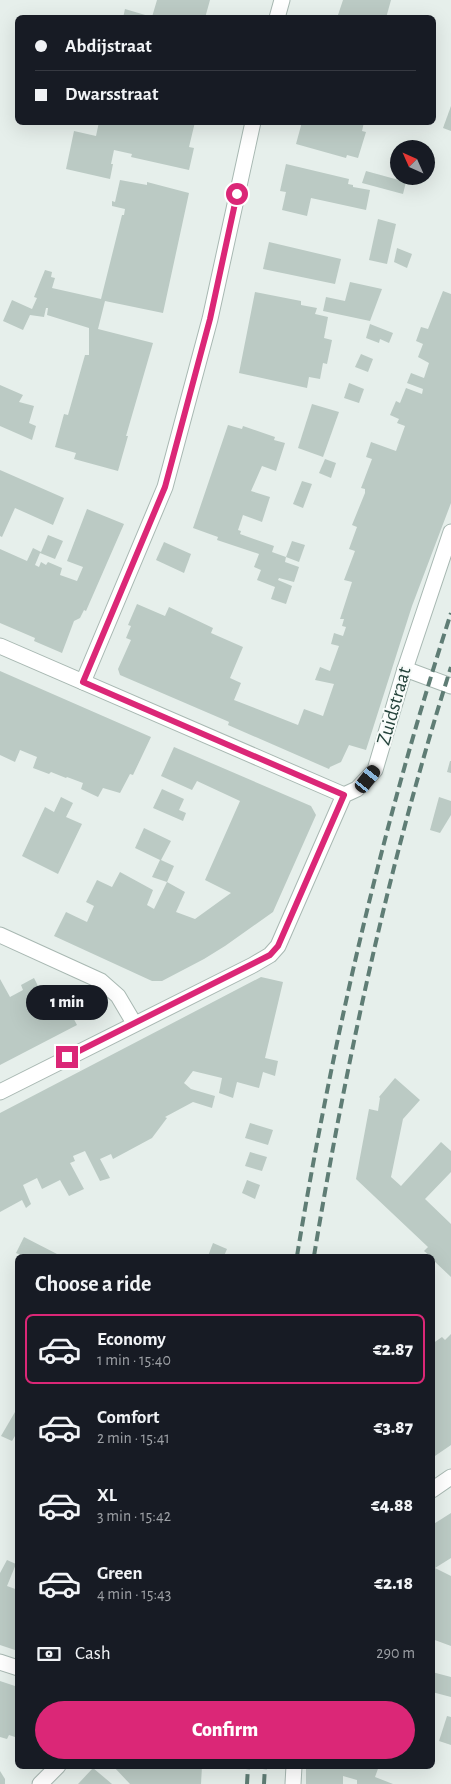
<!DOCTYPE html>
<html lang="en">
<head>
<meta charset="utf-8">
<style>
  body { margin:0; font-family:"Alegreya Sans",sans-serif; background:#20242c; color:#f1f3f6; height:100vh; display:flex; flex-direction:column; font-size:19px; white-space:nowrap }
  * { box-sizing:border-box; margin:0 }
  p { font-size:16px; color:#9ea1a6 }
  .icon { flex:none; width:28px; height:28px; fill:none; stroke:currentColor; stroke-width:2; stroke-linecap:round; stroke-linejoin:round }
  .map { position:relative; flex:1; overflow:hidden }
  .side { position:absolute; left:15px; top:1254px; width:420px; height:515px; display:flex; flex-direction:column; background:#171b24; border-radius:8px; box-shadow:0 5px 20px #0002 }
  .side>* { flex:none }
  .guide { position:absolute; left:15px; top:15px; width:421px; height:110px; border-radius:8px; box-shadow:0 5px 20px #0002; display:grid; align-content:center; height:110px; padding:0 20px; background:#171b24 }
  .needle { width:32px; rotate:315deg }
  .tools { position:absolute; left:390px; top:140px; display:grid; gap:10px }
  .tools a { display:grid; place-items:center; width:45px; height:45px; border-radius:50%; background:#171b24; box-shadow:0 5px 20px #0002; font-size:25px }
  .end { position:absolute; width:22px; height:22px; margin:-11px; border:6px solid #db2777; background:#fff; box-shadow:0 0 0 2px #fff }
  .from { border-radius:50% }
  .bubble { position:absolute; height:35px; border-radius:18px; background:#171b24; box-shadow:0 5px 20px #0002; font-size:16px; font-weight:800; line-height:35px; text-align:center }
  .car { position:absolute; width:15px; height:30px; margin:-15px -8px; border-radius:6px; box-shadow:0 0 4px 1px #0007; background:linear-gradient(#222 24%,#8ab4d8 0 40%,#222 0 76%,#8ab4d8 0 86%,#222 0) }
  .guide b { display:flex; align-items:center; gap:18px; height:48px; font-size:19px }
  .guide b+b { border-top:1px solid #363941 }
  .guide i { width:12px; height:12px; background:#f1f3f6 }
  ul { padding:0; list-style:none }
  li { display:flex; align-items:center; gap:15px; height:70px; margin:0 10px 8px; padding:0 10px; border:2px solid transparent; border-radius:8px }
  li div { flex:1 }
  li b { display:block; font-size:19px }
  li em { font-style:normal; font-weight:800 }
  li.on { border-color:#db2777 }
  li>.icon { width:45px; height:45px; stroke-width:1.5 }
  h2 { padding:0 20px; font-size:22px; line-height:60px }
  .pay { display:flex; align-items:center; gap:12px; height:55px; padding:0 20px; font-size:19px }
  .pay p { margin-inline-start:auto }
  .primary-button { display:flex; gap:10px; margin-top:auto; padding:10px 20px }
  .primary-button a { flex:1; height:58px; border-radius:30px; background:#db2777; color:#fff; font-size:20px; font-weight:800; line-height:58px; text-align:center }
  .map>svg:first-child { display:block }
</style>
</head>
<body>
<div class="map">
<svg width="451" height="1784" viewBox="0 0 451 1784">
  <rect width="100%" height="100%" fill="#e6efeb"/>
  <g fill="#bbcac4">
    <polygon points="157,0 210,0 205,18 123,18 125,9 152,17"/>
    <polygon points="343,0 391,0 386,18 337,18"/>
    <polygon points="451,106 451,131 443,128"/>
    <polygon points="99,122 117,122 130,125 130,122 195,122 189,147 194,148 189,170 131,157 132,154 114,150 111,164 113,164 110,179 66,169 74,131 96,136"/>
    <polygon points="302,122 364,122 362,131 366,132 358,158 347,155 346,158 296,144"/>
    <polygon points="286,164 349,179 348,184 353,185 353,187 370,190 366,210 311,198 307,216 282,210 286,192 280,191"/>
    <polygon points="366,171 406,182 403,194 362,183"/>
    <polygon points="120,180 147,185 147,182 189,193 163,313 105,301 98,329 153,343 126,436 128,436 118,471 74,459 76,453 55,447 64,414 68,415 85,355 89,355 89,328 47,315 48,308 46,308 44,317 30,315 23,330 3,321 12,300 32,309 37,298 34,297 45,270 52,272 51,277 55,278 52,288 101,299 122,215 124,215 125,209 112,206 112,201 115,202"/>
    <polygon points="378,219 396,224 387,264 369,260"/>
    <polygon points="269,242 341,259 335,284 263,269"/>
    <polygon points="397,248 412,254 407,268 394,262"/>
    <polygon points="350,282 382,289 370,321 323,311 326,297 345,301"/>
    <polygon points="443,291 451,294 451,503 412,606 366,750 349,745 341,762 330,767 329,769 228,725 229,722 227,721 120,675 118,669 131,640 126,638 131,626 128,625 137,604 165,616 169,607 213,628 211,633 243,647 230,678 241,683 234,700 298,725 304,709 323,716 334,684 315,680 320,667 330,671 339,646 331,644 334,633 343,636 346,627 342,626 344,619 340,619 352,582 344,580 355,551 349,549 357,527 352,525 365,493 365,489 361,488 372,459 366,457 371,442 396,451 405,426 397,423 399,419 390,415 396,401 400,403 406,388 422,394 423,389 407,383 411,373 424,378 429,363 418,357 423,344 416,341 421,327 428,329"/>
    <polygon points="255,292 301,301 301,305 317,308 315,314 328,317 324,338 332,340 327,364 323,363 320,379 309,377 307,388 239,373"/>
    <polygon points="370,324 393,333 389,343 380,339 379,343 366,338"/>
    <polygon points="361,354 373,359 368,372 355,367"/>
    <polygon points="349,383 364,389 359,403 344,398"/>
    <polygon points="0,385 23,395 19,402 34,406 29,423 36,426 32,440 0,426"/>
    <polygon points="312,404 339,412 323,457 298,448"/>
    <polygon points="228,425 242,429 243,426 275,437 274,440 285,443 276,471 262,466 251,491 270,497 262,522 243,515 238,530 241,531 240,534 274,546 272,552 286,557 285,562 299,567 294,582 279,578 278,580 292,586 286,604 271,599 275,587 257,580 261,570 254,567 259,554 217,540 218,537 193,528"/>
    <polygon points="325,459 336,463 331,478 319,473"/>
    <polygon points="0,470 64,498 53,525 15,508 2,537 0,536"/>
    <polygon points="302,481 312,484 303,508 293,504"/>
    <polygon points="87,509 124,524 86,611 84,610 80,618 74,621 62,653 34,641 35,638 0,623 0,549 27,561 33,548 41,552 48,535 63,541 55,559 40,553 35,565 39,567 41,562 46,565 48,562 62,568 60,575 77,581 83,567 67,561"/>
    <polygon points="292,541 305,545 299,562 286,557"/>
    <polygon points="164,542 191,554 184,573 156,560"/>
    <polygon points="0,671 151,737 133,775 130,774 120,793 103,788 98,797 81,789 83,783 67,777 66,778 51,772 49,774 33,768 37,757 20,750 15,762 0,755"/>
    <polygon points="174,747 311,806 316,815 273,912 225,946 204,959 162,981 152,981 54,936 66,912 87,922 94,906 86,902 97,880 112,887 120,872 153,890 147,905 154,909 167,882 152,877 160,860 135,848 144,828 171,841 161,860 174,866 167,882 185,892 176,912 195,919 231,893 205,880 240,801 197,781 192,790 161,776"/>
    <polygon points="450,761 451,761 451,773 447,772"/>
    <polygon points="162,789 184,799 179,810 186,813 183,821 153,808"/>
    <polygon points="61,797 73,803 66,817 82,824 58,874 22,856 45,807 54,812"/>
    <polygon points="439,797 451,801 451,815 440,833 430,830"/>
    <polygon points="261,977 283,982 265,1058 278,1061 275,1076 263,1072 259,1088 237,1082 233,1098 219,1093 222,1078 193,1071 184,1083 191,1089 215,1096 212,1108 193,1102 165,1117 167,1118 152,1138 113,1159 111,1154 100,1159 110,1178 100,1181 85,1151 73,1156 75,1161 70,1163 84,1189 69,1196 60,1180 42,1189 37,1178 23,1185 31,1204 26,1208 22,1200 0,1212 0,1113"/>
    <polygon points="34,978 42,994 54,987 58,994 60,993 77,1025 0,1065 0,979 10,997 23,990 21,985"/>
    <polygon points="395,1078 420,1100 403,1119 391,1177 401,1186 441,1142 451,1151 451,1172 425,1199 451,1224 451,1277 432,1259 432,1256 430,1256 424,1251 428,1247 356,1179 369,1109 378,1111 380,1098 379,1097"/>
    <polygon points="250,1123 273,1130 268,1145 245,1138"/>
    <polygon points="250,1152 267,1157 262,1171 245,1166"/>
    <polygon points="247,1180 260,1185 255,1199 242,1193"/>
    <polygon points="24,1237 57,1254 55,1256 23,1256 16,1253"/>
    <polygon points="213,1243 227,1249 224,1256 208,1256"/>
    <polygon points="451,1334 451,1445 432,1458 432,1344 442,1337 445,1340"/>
    <polygon points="15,1412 18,1414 18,1431 12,1441 1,1436"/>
    <polygon points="451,1513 451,1558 435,1568 451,1576 451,1646 432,1639 432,1525"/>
    <polygon points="7,1560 16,1564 7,1586 18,1590 18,1651 0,1645 0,1573"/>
    <polygon points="432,1672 451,1677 451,1697 432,1692"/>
    <polygon points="0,1681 18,1687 18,1738 9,1735 7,1739 0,1737"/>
    <polygon points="447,1716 451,1717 451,1745 439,1741"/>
    <polygon points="113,1766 202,1766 201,1784 130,1784"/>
    <polygon points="306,1766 379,1766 375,1777 393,1784 357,1784 357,1780 343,1776 343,1784 306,1784"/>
    <polygon points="93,1768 112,1784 78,1784"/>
    <polygon points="0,1771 5,1779 5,1784 0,1784"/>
  </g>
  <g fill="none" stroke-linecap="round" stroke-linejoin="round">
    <defs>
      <g id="minor">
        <polyline points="277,18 282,0"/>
        <polyline points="0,646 344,795"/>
        <polyline points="405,669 451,686"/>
        <polyline points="83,682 165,487 210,319 253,122"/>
        <polyline points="0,935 101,981 118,996 134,1023"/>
        <polyline points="0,1092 253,965 270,955 278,946 344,795 357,789 375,770 405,669 451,532"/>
        <polyline points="432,1490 451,1477"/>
        <polyline points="0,1662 18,1668"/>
        <polyline points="40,1784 58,1766"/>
        <polyline points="293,1784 294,1766"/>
      </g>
    </defs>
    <use href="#minor" stroke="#a8b8b2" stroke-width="17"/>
    <use href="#minor" stroke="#fff" stroke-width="15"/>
    <g stroke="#5f7d75" stroke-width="4" stroke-dasharray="10 5" stroke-linecap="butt">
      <path d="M 297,1256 C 333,1038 383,823 451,613"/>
      <path d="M 314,1256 C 347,1057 390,859 451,667"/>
      <polyline points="247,1784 248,1766"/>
      <polyline points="264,1784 265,1766"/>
    </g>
  </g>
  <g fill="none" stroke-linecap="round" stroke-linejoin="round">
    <polyline stroke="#db2777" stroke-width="6" points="67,1057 270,955 278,946 344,795 83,682 165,487 210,319 237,194"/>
  </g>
  <g text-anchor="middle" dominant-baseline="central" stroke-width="4" stroke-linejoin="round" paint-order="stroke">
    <g font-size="20" fill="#24423a" stroke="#f7fbf9">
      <text transform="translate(394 706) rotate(-74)">Zuidstraat</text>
    </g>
  </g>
</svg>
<div class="tools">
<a><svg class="needle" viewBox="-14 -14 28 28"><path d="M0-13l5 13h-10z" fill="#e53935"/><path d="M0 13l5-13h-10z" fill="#9ea1a6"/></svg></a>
</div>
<i class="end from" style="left:237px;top:194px"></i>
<i class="end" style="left:67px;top:1057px"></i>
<div class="bubble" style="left:26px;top:985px;width:82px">1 min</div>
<i class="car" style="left:368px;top:779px;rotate:38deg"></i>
<div class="guide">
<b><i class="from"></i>Abdijstraat</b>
<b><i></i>Dwarsstraat</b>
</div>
<section class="side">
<h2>Choose a ride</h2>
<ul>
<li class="on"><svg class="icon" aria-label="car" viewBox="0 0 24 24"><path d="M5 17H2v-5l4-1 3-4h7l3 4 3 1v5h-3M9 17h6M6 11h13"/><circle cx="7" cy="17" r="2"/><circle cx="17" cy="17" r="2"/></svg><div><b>Economy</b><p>1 min · 15:40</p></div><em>€2.87</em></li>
<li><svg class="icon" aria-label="car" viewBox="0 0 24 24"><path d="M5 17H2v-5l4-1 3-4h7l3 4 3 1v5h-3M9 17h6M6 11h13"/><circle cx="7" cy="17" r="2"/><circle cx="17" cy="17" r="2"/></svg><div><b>Comfort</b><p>2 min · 15:41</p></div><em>€3.87</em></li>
<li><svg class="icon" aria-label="car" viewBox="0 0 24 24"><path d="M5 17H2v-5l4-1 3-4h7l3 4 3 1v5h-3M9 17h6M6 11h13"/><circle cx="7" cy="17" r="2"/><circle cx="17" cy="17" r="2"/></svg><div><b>XL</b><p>3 min · 15:42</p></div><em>€4.88</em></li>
<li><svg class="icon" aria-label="car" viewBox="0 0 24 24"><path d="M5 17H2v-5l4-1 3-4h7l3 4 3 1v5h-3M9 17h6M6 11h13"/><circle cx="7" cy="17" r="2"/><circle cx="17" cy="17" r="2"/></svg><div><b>Green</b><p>4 min · 15:43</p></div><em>€2.18</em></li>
</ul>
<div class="pay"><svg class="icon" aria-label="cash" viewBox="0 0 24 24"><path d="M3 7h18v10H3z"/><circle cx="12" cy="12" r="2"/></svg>Cash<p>290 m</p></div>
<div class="primary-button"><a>Confirm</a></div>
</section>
</div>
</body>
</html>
